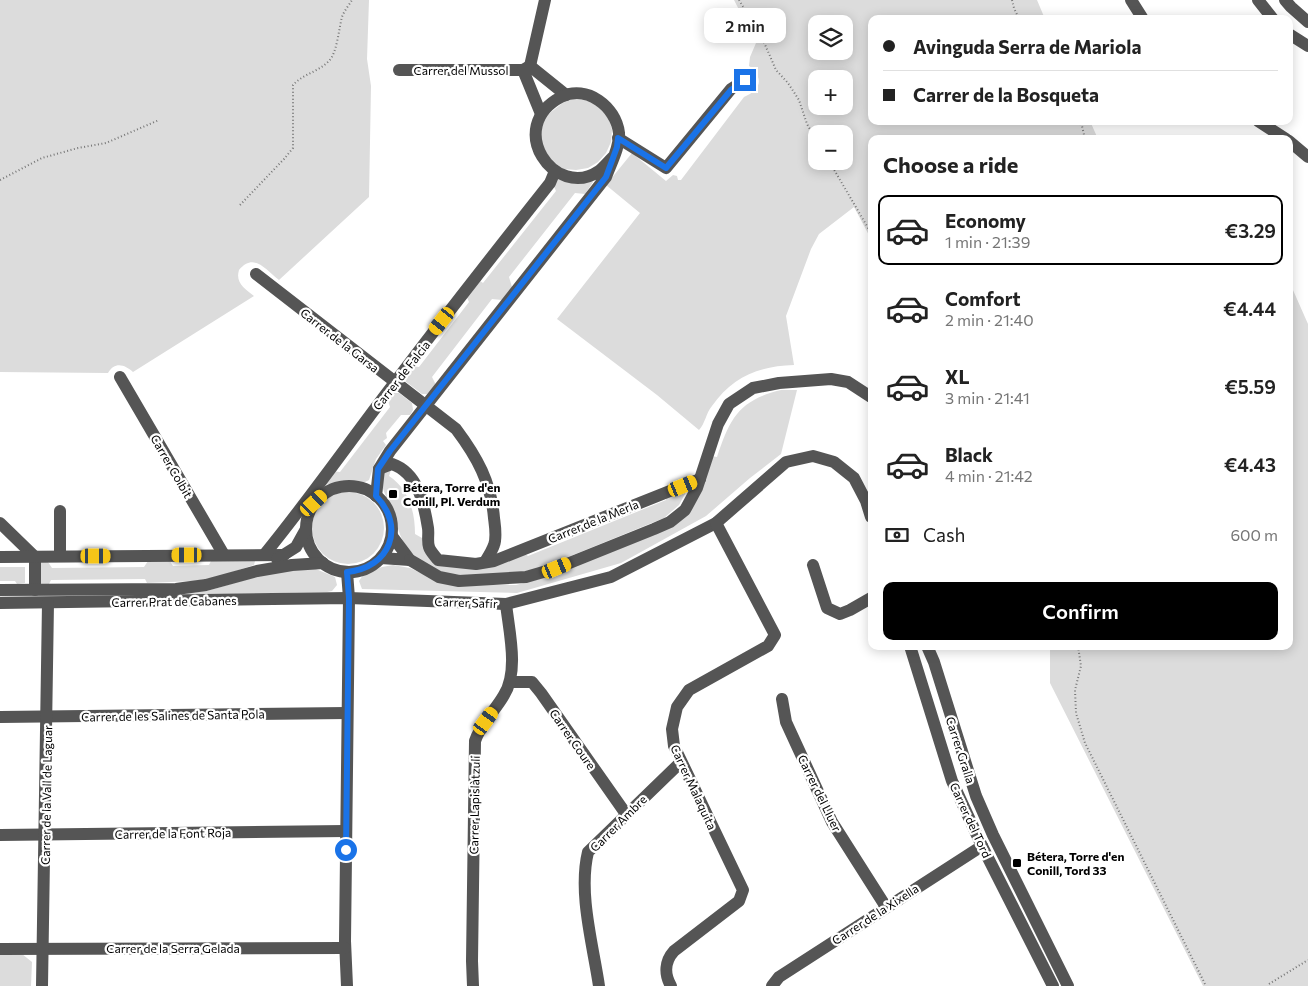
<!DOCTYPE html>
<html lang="en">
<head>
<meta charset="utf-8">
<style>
  body { margin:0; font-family:Commissioner,sans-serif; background:#f6f6f6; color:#222; height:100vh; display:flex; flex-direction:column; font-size:19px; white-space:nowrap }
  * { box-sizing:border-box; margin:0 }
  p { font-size:16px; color:#767676 }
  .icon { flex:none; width:28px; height:28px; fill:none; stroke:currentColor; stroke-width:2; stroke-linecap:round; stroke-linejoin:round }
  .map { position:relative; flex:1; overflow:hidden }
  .drawer { position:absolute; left:868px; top:135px; width:425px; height:515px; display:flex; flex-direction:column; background:#fff; border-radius:10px; box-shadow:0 2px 12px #0003 }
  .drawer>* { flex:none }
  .top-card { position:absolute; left:868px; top:15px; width:425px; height:110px; border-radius:10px; box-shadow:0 2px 12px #0003; display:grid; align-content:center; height:110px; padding:0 15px; background:#fff }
  .buttons { position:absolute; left:808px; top:15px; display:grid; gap:10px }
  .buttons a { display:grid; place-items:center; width:45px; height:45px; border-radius:10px; background:#fff; box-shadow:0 2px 12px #0003; font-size:25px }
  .end { position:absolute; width:22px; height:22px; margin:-11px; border:6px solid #1a73e8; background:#fff; box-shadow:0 0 0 2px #fff }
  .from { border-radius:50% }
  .bubble { position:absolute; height:35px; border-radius:10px; background:#fff; box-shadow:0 2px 12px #0003; font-size:16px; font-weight:600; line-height:35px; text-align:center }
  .car { position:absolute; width:15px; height:30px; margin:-15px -8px; border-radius:6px; box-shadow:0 0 4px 1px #0007; background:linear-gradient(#f5c518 24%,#345 0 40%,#f5c518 0 76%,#345 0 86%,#f5c518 0) }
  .top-card b { display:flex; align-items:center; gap:18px; height:48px; font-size:19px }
  .top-card b+b { border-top:1px solid #e0e0e0 }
  .top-card i { width:12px; height:12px; background:#222 }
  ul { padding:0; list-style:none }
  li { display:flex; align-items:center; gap:15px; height:70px; margin:0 10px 8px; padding:0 5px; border:2px solid transparent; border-radius:10px }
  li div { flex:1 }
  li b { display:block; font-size:19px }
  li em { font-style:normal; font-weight:600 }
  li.selected { border-color:#000 }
  li>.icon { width:45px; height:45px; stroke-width:1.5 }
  h2 { padding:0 15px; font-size:22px; line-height:60px }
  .pay { display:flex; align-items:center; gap:12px; height:55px; padding:0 15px; font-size:19px }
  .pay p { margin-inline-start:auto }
  .primary-button { display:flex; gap:10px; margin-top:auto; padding:10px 15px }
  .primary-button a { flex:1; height:58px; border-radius:10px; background:#000; color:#fff; font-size:20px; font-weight:600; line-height:58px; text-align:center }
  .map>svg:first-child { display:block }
</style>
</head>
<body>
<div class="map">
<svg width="1308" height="986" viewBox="0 0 1308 986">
  <rect width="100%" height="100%" fill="#fff"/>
  <g fill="#dcdcdc" fill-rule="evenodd">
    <path d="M 0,0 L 369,0 L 367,59 L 371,86 L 369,197 L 279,280 C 266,270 254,252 239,270 C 235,283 245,289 254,296 L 133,372 C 125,365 115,361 108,373 L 0,372 Z"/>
    <path d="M 734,0 L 1037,0 L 1045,19 L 871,19 L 871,121 L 1090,121 L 1098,139 L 871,139 L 871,239 L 854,207 L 819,234 L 811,249 L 786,316 L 794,365 C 759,366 732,377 712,406 C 706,413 705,424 699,430 L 657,395 L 557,319 L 640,213 L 606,185 L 632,153 L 666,181 L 673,175 L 677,176 L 678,180 L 681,180 L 744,97 C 748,95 752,93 755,90 C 763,82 757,71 749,66 L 750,57 L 756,43 ZM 816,24 L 844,24 L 844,51 L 816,51 ZM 816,79 L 844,79 L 844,106 L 816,106 ZM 816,134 L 844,134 L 844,161 L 816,161 Z"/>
    <polygon points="569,98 593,101 609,119 612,130 611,142 606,153 598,162 588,168 576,170 564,169 554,163 540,144 541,120"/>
    <polygon points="558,179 570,182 592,180 593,182 585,194 575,193 509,277 512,287 502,300 492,299 432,377 436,385 427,394 422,394 405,381 404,376 410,366 419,367 469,302 465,293 477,279 483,283 556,191 552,182"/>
    <polygon points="1289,281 1308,324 1308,986 1203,986 1050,683 1050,646 1289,646"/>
    <path d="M 781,390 L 797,390 L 781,454 L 750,478 L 706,516 L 621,563 L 517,593 L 362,589 L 359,581 L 363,575 L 366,573 L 382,567 L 393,565 L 410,568 L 445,584 L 516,585 L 543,578 L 671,526 L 711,456 L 717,457 C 730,418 739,400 781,390 Z"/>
    <polygon points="395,393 399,393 412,403 413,410 410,415 401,415 386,433 387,438 383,441 386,445 376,459 369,480 363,483 345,480 325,485 331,471 340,472 390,407 387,398"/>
    <path d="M 391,470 L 389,476 C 409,489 415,512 415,534 L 422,538 L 436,564 L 521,551 L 528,556 L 666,500 L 667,491 L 685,492 L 685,494 L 679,505 L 664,518 L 541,568 C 517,574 469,578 445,573 C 431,569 416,559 407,547 C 399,537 397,524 393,512 C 387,495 380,491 382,472 Z"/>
    <circle cx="348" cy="528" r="36"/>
    <polygon points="213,557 255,561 254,565 217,577 195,581 147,583 145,579 51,580 49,584 41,584 40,559 46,559 52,568 144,567 150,558 168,558 173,566 209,565"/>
    <polygon points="0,567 25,567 25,583 17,584 15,581 0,581"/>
    <polygon points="311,567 335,577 337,585 332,591 327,592 0,599 0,593 207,591 259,576"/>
    <polygon points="0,954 22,954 32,962 31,986 0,986"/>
  </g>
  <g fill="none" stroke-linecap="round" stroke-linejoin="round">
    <g stroke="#777" stroke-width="2" stroke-dasharray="1 2.5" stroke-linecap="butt">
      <polyline points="739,0 763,40 776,70 788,83 799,100 807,124 816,140"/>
      <polyline points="1012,0 1014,8 1019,19"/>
      <polyline points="1078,121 1082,126 1085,139"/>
      <polyline points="829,161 871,233"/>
      <polyline points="0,180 42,158 78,148 106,143 159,120"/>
      <path d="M 240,205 L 284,159 L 293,148 L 293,85 C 303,74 318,72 329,61 C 337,53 339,28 342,17 C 344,11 349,5 352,0"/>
      <polyline points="1078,646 1081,666 1075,690 1076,713 1085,743 1206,986"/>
      <polyline points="1269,984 1308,960"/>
    </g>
    <g stroke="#555" stroke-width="12">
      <polyline points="1131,0 1143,19"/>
      <polyline points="1258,0 1273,19"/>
      <polyline points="1285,0 1291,7 1308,22"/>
      <polyline points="1289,34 1308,46"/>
      <polyline points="530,66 545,0"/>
      <polyline points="399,70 523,70"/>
      <polyline points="541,114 523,70 530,66 566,95"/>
      <polyline points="1258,121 1286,139"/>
      <polyline points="618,138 666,168 731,89 745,80"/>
      <polyline points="1289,141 1308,157"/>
      <path d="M 256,274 L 456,429 C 477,457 491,482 494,518 C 495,526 497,537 494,545 C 492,551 488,557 485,562"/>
      <polyline points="120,377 224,555"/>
      <path d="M 379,469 L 392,464 C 418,473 424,503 428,528 C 429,534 427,541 429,547 C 430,551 435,556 438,560 L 476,564 L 494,561 L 700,479"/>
      <circle cx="349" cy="529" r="43"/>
      <path d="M 376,496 L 379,469 L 390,451 L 606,177 C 611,163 620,147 619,133 C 616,107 587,84 561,97 C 504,127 555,201 599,171 C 604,167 608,162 613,157"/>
      <polyline points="60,511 60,556"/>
      <polyline points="0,523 35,557 35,590"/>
      <path d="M 264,555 C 309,500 350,441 393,385 C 444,317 497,250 550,183 L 555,171"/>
      <polyline points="0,557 284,555"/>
      <polyline points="381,558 410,560 392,536"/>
      <polyline points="277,559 296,547 306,529"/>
      <polyline points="410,560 439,577 459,581 526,577 557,568 654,529 670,522 685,510 697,488 718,424 729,404 753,388 779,383 831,379 848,382 871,397"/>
      <polyline points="813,565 827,608 840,614 850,610 871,598"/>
      <polyline points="347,572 349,598 345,941 347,986"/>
      <polyline points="0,590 176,589 206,585 257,571 292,565 323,563"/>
      <polyline points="0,603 349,598 506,604 611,577 716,523 786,462 813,456 834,462 854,478 866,501 871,517"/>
      <polyline points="910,646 952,781 982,846 1053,986"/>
      <polyline points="927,646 934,662 976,796 993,835 1068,986"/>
      <polyline points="511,682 532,682 541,693 626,814"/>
      <polyline points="782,699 786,722 832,822 886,907"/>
      <polyline points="0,717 347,713"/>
      <polyline points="0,835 346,831"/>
      <polyline points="0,949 345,948"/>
      <polyline points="42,986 48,603"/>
      <path d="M 473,986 L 472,961 L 475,741 C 481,723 495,711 504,695 C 519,671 509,631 506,604"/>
      <path d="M 599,986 C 593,945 578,893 588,852 L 681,762"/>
      <path d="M 671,986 C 664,974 665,961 674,951 L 739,901 L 743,890 L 674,746 L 672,729 L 677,707 L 689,690 L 768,646 L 775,635 L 716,523"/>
      <polyline points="772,986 779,977 982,846"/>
    </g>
  </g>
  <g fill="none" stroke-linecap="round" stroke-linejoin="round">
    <path stroke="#1a73e8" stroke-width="6" d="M 346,850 L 349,598 L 347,572 C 390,568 406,527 376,496 L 378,469 L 390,451 L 606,177 L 617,147 L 618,138 L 666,168 L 731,90 L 745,80"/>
  </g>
  <g fill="#000" stroke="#fff" stroke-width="2">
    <rect x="388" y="489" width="10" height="10" rx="2.5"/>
    <rect x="1012" y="858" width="10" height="10" rx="2.5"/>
  </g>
  <g text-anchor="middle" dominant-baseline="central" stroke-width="4.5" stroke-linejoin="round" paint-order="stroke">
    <g font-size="12" fill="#000" stroke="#fff">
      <text x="461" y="70">Carrer del Mussol</text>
      <text transform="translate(340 340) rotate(38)">Carrer de la Garsa</text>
      <text transform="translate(401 375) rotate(-52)">Carrer de Falcia</text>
      <text transform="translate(172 466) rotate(60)">Carrer Colbit</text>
      <text transform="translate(593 521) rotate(-22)">Carrer de la Merla</text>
      <text transform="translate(174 601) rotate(-1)">Carrer Prat de Cabanes</text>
      <text transform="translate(466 602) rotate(2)">Carrer Safir</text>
      <text transform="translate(173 715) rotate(-1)">Carrer de les Salines de Santa Pola</text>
      <text transform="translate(573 739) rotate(55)">Carrer Coure</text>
      <text transform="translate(961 750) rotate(72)">Carrer Gralla</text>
      <text transform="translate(694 787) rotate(65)">Carrer Malaquita</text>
      <text transform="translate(820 793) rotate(64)">Carrer del Lluer</text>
      <text transform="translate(46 795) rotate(-89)">Carrer de la Vall de Laguar</text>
      <text transform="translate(474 805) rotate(-89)">Carrer Lapislàtzuli</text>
      <text transform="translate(971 820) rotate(65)">Carrer del Tord</text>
      <text transform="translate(618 823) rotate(-45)">Carrer Ambre</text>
      <text transform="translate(173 833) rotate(-1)">Carrer de la Font Roja</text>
      <text transform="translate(875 914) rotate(-33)">Carrer de la Xixella</text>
      <text x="173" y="948">Carrer de la Serra Gelada</text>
    </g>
    <g font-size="12" font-weight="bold" fill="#000" stroke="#fff" text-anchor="start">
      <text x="403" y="487">Bétera, Torre d'en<tspan x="403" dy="14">Conill, Pl. Verdum</tspan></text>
      <text x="1027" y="856">Bétera, Torre d'en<tspan x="1027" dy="14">Conill, Tord 33</tspan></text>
    </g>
  </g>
</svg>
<div class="buttons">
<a><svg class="icon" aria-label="layers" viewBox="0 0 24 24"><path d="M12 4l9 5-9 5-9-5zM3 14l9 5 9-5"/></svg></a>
<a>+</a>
<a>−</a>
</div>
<i class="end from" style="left:346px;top:850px"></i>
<i class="end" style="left:745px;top:80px"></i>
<div class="bubble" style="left:704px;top:8px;width:82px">2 min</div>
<i class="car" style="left:442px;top:321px;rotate:218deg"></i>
<i class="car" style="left:683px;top:486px;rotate:68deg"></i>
<i class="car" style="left:314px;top:503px;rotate:47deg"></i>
<i class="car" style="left:187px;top:555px;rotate:270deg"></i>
<i class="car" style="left:96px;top:556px;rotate:90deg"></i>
<i class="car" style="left:557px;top:568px;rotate:68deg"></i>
<i class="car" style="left:486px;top:721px;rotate:36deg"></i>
<div class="top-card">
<b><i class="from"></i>Avinguda Serra de Mariola</b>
<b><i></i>Carrer de la Bosqueta</b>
</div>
<section class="drawer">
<h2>Choose a ride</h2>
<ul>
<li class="selected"><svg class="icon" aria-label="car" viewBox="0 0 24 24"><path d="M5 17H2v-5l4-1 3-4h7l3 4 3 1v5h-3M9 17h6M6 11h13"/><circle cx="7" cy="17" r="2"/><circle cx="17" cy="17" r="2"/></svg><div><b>Economy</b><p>1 min · 21:39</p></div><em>€3.29</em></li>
<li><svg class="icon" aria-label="car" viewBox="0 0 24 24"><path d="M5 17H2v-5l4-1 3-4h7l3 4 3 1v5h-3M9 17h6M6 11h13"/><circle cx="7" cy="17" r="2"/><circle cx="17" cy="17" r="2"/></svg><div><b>Comfort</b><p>2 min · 21:40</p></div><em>€4.44</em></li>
<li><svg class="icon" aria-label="car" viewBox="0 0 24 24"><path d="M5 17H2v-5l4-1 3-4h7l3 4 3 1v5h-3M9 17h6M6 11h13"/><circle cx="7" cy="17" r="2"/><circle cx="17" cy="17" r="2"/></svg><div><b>XL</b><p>3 min · 21:41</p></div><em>€5.59</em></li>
<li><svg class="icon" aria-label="car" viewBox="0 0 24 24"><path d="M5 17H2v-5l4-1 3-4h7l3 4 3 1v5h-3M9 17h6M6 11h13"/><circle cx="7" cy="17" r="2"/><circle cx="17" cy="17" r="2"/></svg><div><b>Black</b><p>4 min · 21:42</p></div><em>€4.43</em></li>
</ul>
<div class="pay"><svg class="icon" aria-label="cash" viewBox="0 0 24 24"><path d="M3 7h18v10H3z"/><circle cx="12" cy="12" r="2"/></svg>Cash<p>600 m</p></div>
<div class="primary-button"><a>Confirm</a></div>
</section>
</div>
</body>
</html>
